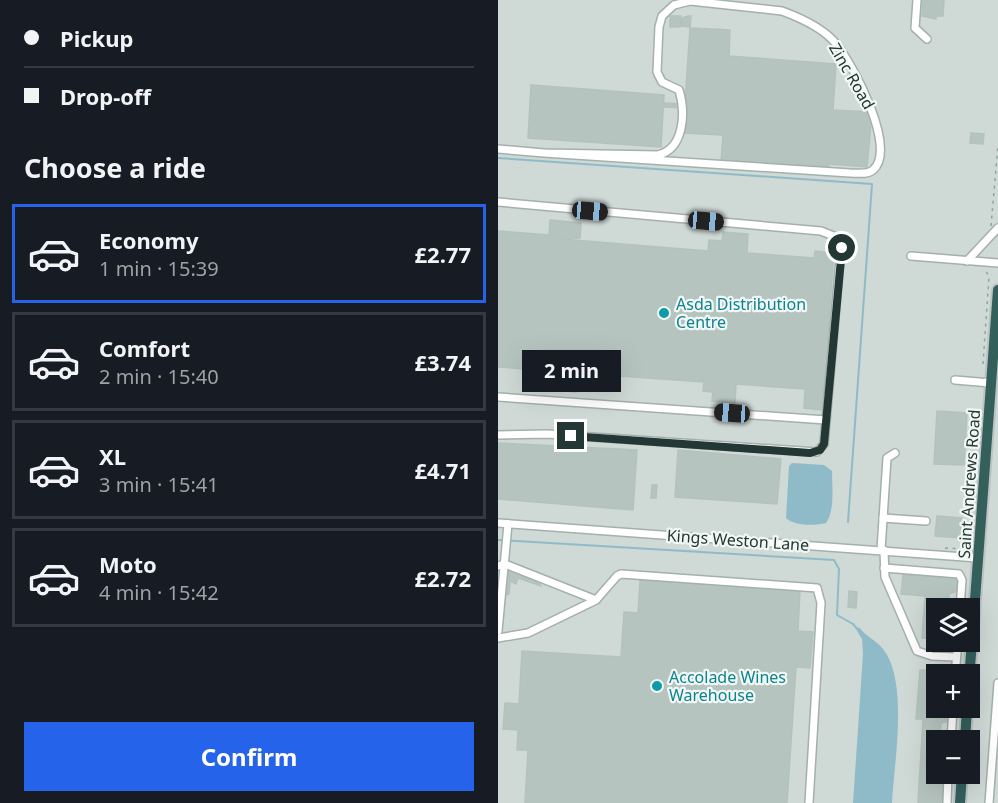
<!DOCTYPE html>
<html lang="en">
<head>
<meta charset="utf-8">
<style>
  body { margin:0; font-family:"Noto Sans",sans-serif; background:#242831; color:#f1f3f6; height:100vh; display:flex; flex-direction:column; font-size:22px; white-space:nowrap }
  * { box-sizing:border-box; margin:0 }
  p { font-size:20px; color:#9ea1a6 }
  .icon { flex:none; width:33px; height:33px; fill:none; stroke:currentColor; stroke-width:2; stroke-linecap:round; stroke-linejoin:round }
  .map { position:relative; flex:1; overflow:hidden }
  .sheet { display:flex; flex-direction:column; background:#171b24; width:498px }
  .sheet>* { flex:none }
  .banner { display:grid; align-content:center; height:132px; padding:0 24px; background:#171b24 }
  .fabs { position:absolute; left:428px; top:598px; display:grid; gap:12px }
  .fabs a { display:grid; place-items:center; width:54px; height:54px; border-radius:0px; background:#171b24; box-shadow:0 6px 24px #0002; font-size:30px }
  .end { position:absolute; width:27px; height:27px; margin:-14px; border:8px solid #233834; background:#fff; box-shadow:0 0 0 3px #fff }
  .from { border-radius:50% }
  .bubble { position:absolute; height:42px; border-radius:0px; background:#171b24; box-shadow:0 6px 24px #0002; font-size:20px; font-weight:700; line-height:42px; text-align:center }
  .car { position:absolute; width:18px; height:36px; margin:-18px -9px; border-radius:8px; box-shadow:0 0 4px 2px #0007; background:linear-gradient(#222 24%,#8ab4d8 0 40%,#222 0 76%,#8ab4d8 0 86%,#222 0) }
  .banner b { display:flex; align-items:center; gap:21px; height:57px; font-size:22px }
  .banner b+b { border-top:2px solid #363941 }
  .banner i { width:15px; height:15px; background:#f1f3f6 }
  ul { padding:0; list-style:none }
  li { display:flex; align-items:center; gap:18px; height:99px; margin:0 12px 9px; padding:0 12px; border:3px solid #363941; border-radius:0px }
  li div { flex:1 }
  li b { display:block; font-size:22px }
  li em { font-style:normal; font-weight:700 }
  li.current { border-color:#2563eb }
  li>.icon { width:54px; height:54px; stroke-width:1.5 }
  h2 { padding:0 24px; font-size:27px; line-height:72px }
  .cta { display:flex; gap:12px; margin-top:auto; padding:12px 24px }
  .cta a { flex:1; height:69px; border-radius:0px; background:#2563eb; color:#fff; font-size:24px; font-weight:700; line-height:69px; text-align:center }
  main { display:flex; flex:1; min-height:0 }
  .map>svg:first-child { display:block }
</style>
</head>
<body>
<main>
<section class="sheet">
<div class="banner">
<b><i class="from"></i>Pickup</b>
<b><i></i>Drop-off</b>
</div>
<h2>Choose a ride</h2>
<ul>
<li class="current"><svg class="icon" aria-label="car" viewBox="0 0 24 24"><path d="M5 17H2v-5l4-1 3-4h7l3 4 3 1v5h-3M9 17h6M6 11h13"/><circle cx="7" cy="17" r="2"/><circle cx="17" cy="17" r="2"/></svg><div><b>Economy</b><p>1 min · 15:39</p></div><em>£2.77</em></li>
<li><svg class="icon" aria-label="car" viewBox="0 0 24 24"><path d="M5 17H2v-5l4-1 3-4h7l3 4 3 1v5h-3M9 17h6M6 11h13"/><circle cx="7" cy="17" r="2"/><circle cx="17" cy="17" r="2"/></svg><div><b>Comfort</b><p>2 min · 15:40</p></div><em>£3.74</em></li>
<li><svg class="icon" aria-label="car" viewBox="0 0 24 24"><path d="M5 17H2v-5l4-1 3-4h7l3 4 3 1v5h-3M9 17h6M6 11h13"/><circle cx="7" cy="17" r="2"/><circle cx="17" cy="17" r="2"/></svg><div><b>XL</b><p>3 min · 15:41</p></div><em>£4.71</em></li>
<li><svg class="icon" aria-label="car" viewBox="0 0 24 24"><path d="M5 17H2v-5l4-1 3-4h7l3 4 3 1v5h-3M9 17h6M6 11h13"/><circle cx="7" cy="17" r="2"/><circle cx="17" cy="17" r="2"/></svg><div><b>Moto</b><p>4 min · 15:42</p></div><em>£2.72</em></li>
</ul>
<div class="cta"><a>Confirm</a></div>
</section>
<div class="map">
<svg width="500" height="803" viewBox="0 0 500 803">
  <rect width="100%" height="100%" fill="#e1e9e6"/>
  <path fill="#cfd9d5" fill-rule="evenodd" d="M 0,0 L 500,0 L 500,803 L 0,803 ZM 438,609 L 471,609 L 471,642 L 438,642 ZM 438,675 L 471,675 L 471,708 L 438,708 ZM 438,741 L 471,741 L 471,774 L 438,774 Z"/>
  <g fill="#8fbbc8">
    <path d="M 294,463 L 326,465 L 334,471 C 334,486 337,511 328,523 C 317,526 296,526 288,518 L 291,466 Z"/>
    <path d="M 361,627 C 367,636 378,640 385,649 C 411,682 396,762 394,803 L 355,803 L 365,654 L 364,639 L 359,631 Z"/>
  </g>
  <g fill="none" stroke-linecap="round" stroke-linejoin="round">
    <g stroke="#8fbbc8" stroke-width="2">
      <polyline points="0,158 374,184 350,522"/>
      <polyline points="0,540 336,560 341,569 339,615 355,624 361,631"/>
    </g>
  </g>
  <g fill="#b6c4bf" stroke="#b4c2bd" stroke-width="1.5">
    <polygon points="425,0 446,0 445,16 438,16 438,19 424,16"/>
    <polygon points="172,16 183,16 182,27 172,27"/>
    <polygon points="190,16 193,16 192,27 183,26 184,18"/>
    <polygon points="192,28 232,30 231,56 338,64 335,110 374,112 369,167 331,164 331,170 223,162 225,135 185,133"/>
    <polygon points="33,85 166,95 163,147 30,138"/>
    <polygon points="166,103 187,104 187,108 166,107"/>
    <polygon points="473,133 486,134 485,144 472,143"/>
    <polygon points="52,220 83,223 82,238 63,239 210,251 211,240 224,241 225,232 250,234 249,253 316,258 317,251 336,253 324,410 306,408 307,389 238,384 237,403 214,401 215,392 205,391 206,382 79,373 78,392 54,390 56,371 0,367 0,231 51,235"/>
    <polygon points="439,411 469,413 466,465 436,464"/>
    <polygon points="0,443 139,450 135,510 0,499"/>
    <polygon points="180,450 283,459 279,504 177,497"/>
    <polygon points="154,485 159,485 158,498 153,498"/>
    <polygon points="439,516 464,518 463,538 437,536"/>
    <polygon points="12,570 42,584 43,586 20,578 18,584 12,581 11,594 8,595 8,571"/>
    <polygon points="405,575 461,579 460,591 451,594 450,606 459,609 438,609 438,639 424,638 427,596 403,594"/>
    <polygon points="142,580 302,590 300,631 315,632 312,668 298,667 289,803 27,803 30,750 19,750 20,730 5,729 7,703 21,704 24,651 123,657 126,612 140,613"/>
    <polygon points="351,591 359,592 358,608 350,607"/>
    <polygon points="422,670 455,671 455,675 438,675 438,708 453,708 452,721 443,723 442,735 451,741 438,741 438,774 448,774 447,803 420,803 425,719 418,719"/>
  </g>
  <g fill="none" stroke-linecap="round" stroke-linejoin="round">
    <defs>
      <g id="minor">
        <polyline points="419,0 417,28 429,39"/>
        <path d="M 0,149 L 46,153 L 352,173 C 359,173 369,175 375,170 C 400,149 355,65 339,45 C 327,29 303,18 284,11 L 192,1 L 176,5 L 164,16 L 161,27 L 159,72 L 164,82 L 181,90 C 188,113 186,149 160,155 L 46,153"/>
        <polyline points="0,202 323,231 338,237 343,248 326,444 319,452 49,434 0,435"/>
        <polyline points="413,256 500,263"/>
        <polyline points="469,261 500,228"/>
        <polyline points="457,380 493,383"/>
        <polyline points="0,397 328,420"/>
        <polyline points="385,518 428,521"/>
        <polyline points="0,523 480,558"/>
        <polyline points="383,550 389,458 397,453"/>
        <polyline points="386,550 387,577 419,651 434,656 458,657"/>
        <polyline points="0,566 7,564 98,600 119,576 123,574 319,588 323,603 311,803"/>
        <polyline points="386,568 461,574 464,580 462,609"/>
        <polyline points="0,631 10,524"/>
        <polyline points="0,638 30,633 98,600"/>
        <polyline points="457,675 460,642"/>
        <polyline points="453,741 455,708"/>
        <polyline points="449,803 450,774"/>
        <polyline points="491,803 500,683"/>
      </g>
      <g id="highway">
        <polyline points="471,681 500,290"/>
        <polyline points="467,741 469,708"/>
        <polyline points="462,803 464,774"/>
      </g>
    </defs>
    <use href="#minor" stroke="#a4b0ad" stroke-width="10"/>
    <use href="#highway" stroke="#bdc3c2" stroke-width="14"/>
    <g stroke="#85a9a1" stroke-width="1.5" stroke-dasharray="3 4.5" stroke-linecap="butt">
      <polyline points="493,226 500,145"/>
      <polyline points="485,364 491,277 487,269"/>
      <polyline points="447,548 467,549"/>
    </g>
    <use href="#minor" stroke="#fff" stroke-width="7"/>
    <use href="#highway" stroke="#33605b" stroke-width="10"/>
  </g>
  <g fill="none" stroke-linecap="round" stroke-linejoin="round">
    <polyline stroke="#233834" stroke-width="8" points="73,436 312,453 322,450 326,444 344,248"/>
  </g>
  <g fill="#0f9aa8" stroke="#f1f7f4" stroke-width="2">
    <circle cx="166" cy="313" r="6"/>
    <circle cx="159" cy="686" r="6"/>
  </g>
  <g text-anchor="middle" dominant-baseline="central" stroke-width="4.5" stroke-linejoin="round" paint-order="stroke">
    <g font-size="16" fill="#233834" stroke="#f1f7f4">
      <text transform="translate(354 76) rotate(60)">Zinc Road</text>
      <text transform="translate(471 484) rotate(-86)">Saint Andrews Road</text>
      <text transform="translate(240 540) rotate(4)">Kings Weston Lane</text>
    </g>
    <g font-size="16" fill="#0d838f" stroke="#f1f7f4" text-anchor="start">
      <text x="178" y="304">Asda Distribution<tspan x="178" dy="18">Centre</tspan></text>
      <text x="171" y="677">Accolade Wines<tspan x="171" dy="18">Warehouse</tspan></text>
    </g>
  </g>
</svg>
<div class="fabs">
<a><svg class="icon" aria-label="layers" viewBox="0 0 24 24"><path d="M12 4l9 5-9 5-9-5zM3 14l9 5 9-5"/></svg></a>
<a>+</a>
<a>−</a>
</div>
<i class="end from" style="left:344px;top:248px"></i>
<i class="end" style="left:73px;top:436px"></i>
<div class="bubble" style="left:24px;top:350px;width:99px">2 min</div>
<i class="car" style="left:92px;top:211px;rotate:95deg"></i>
<i class="car" style="left:208px;top:221px;rotate:95deg"></i>
<i class="car" style="left:234px;top:413px;rotate:274deg"></i>
</div>
</main>
</body>
</html>
